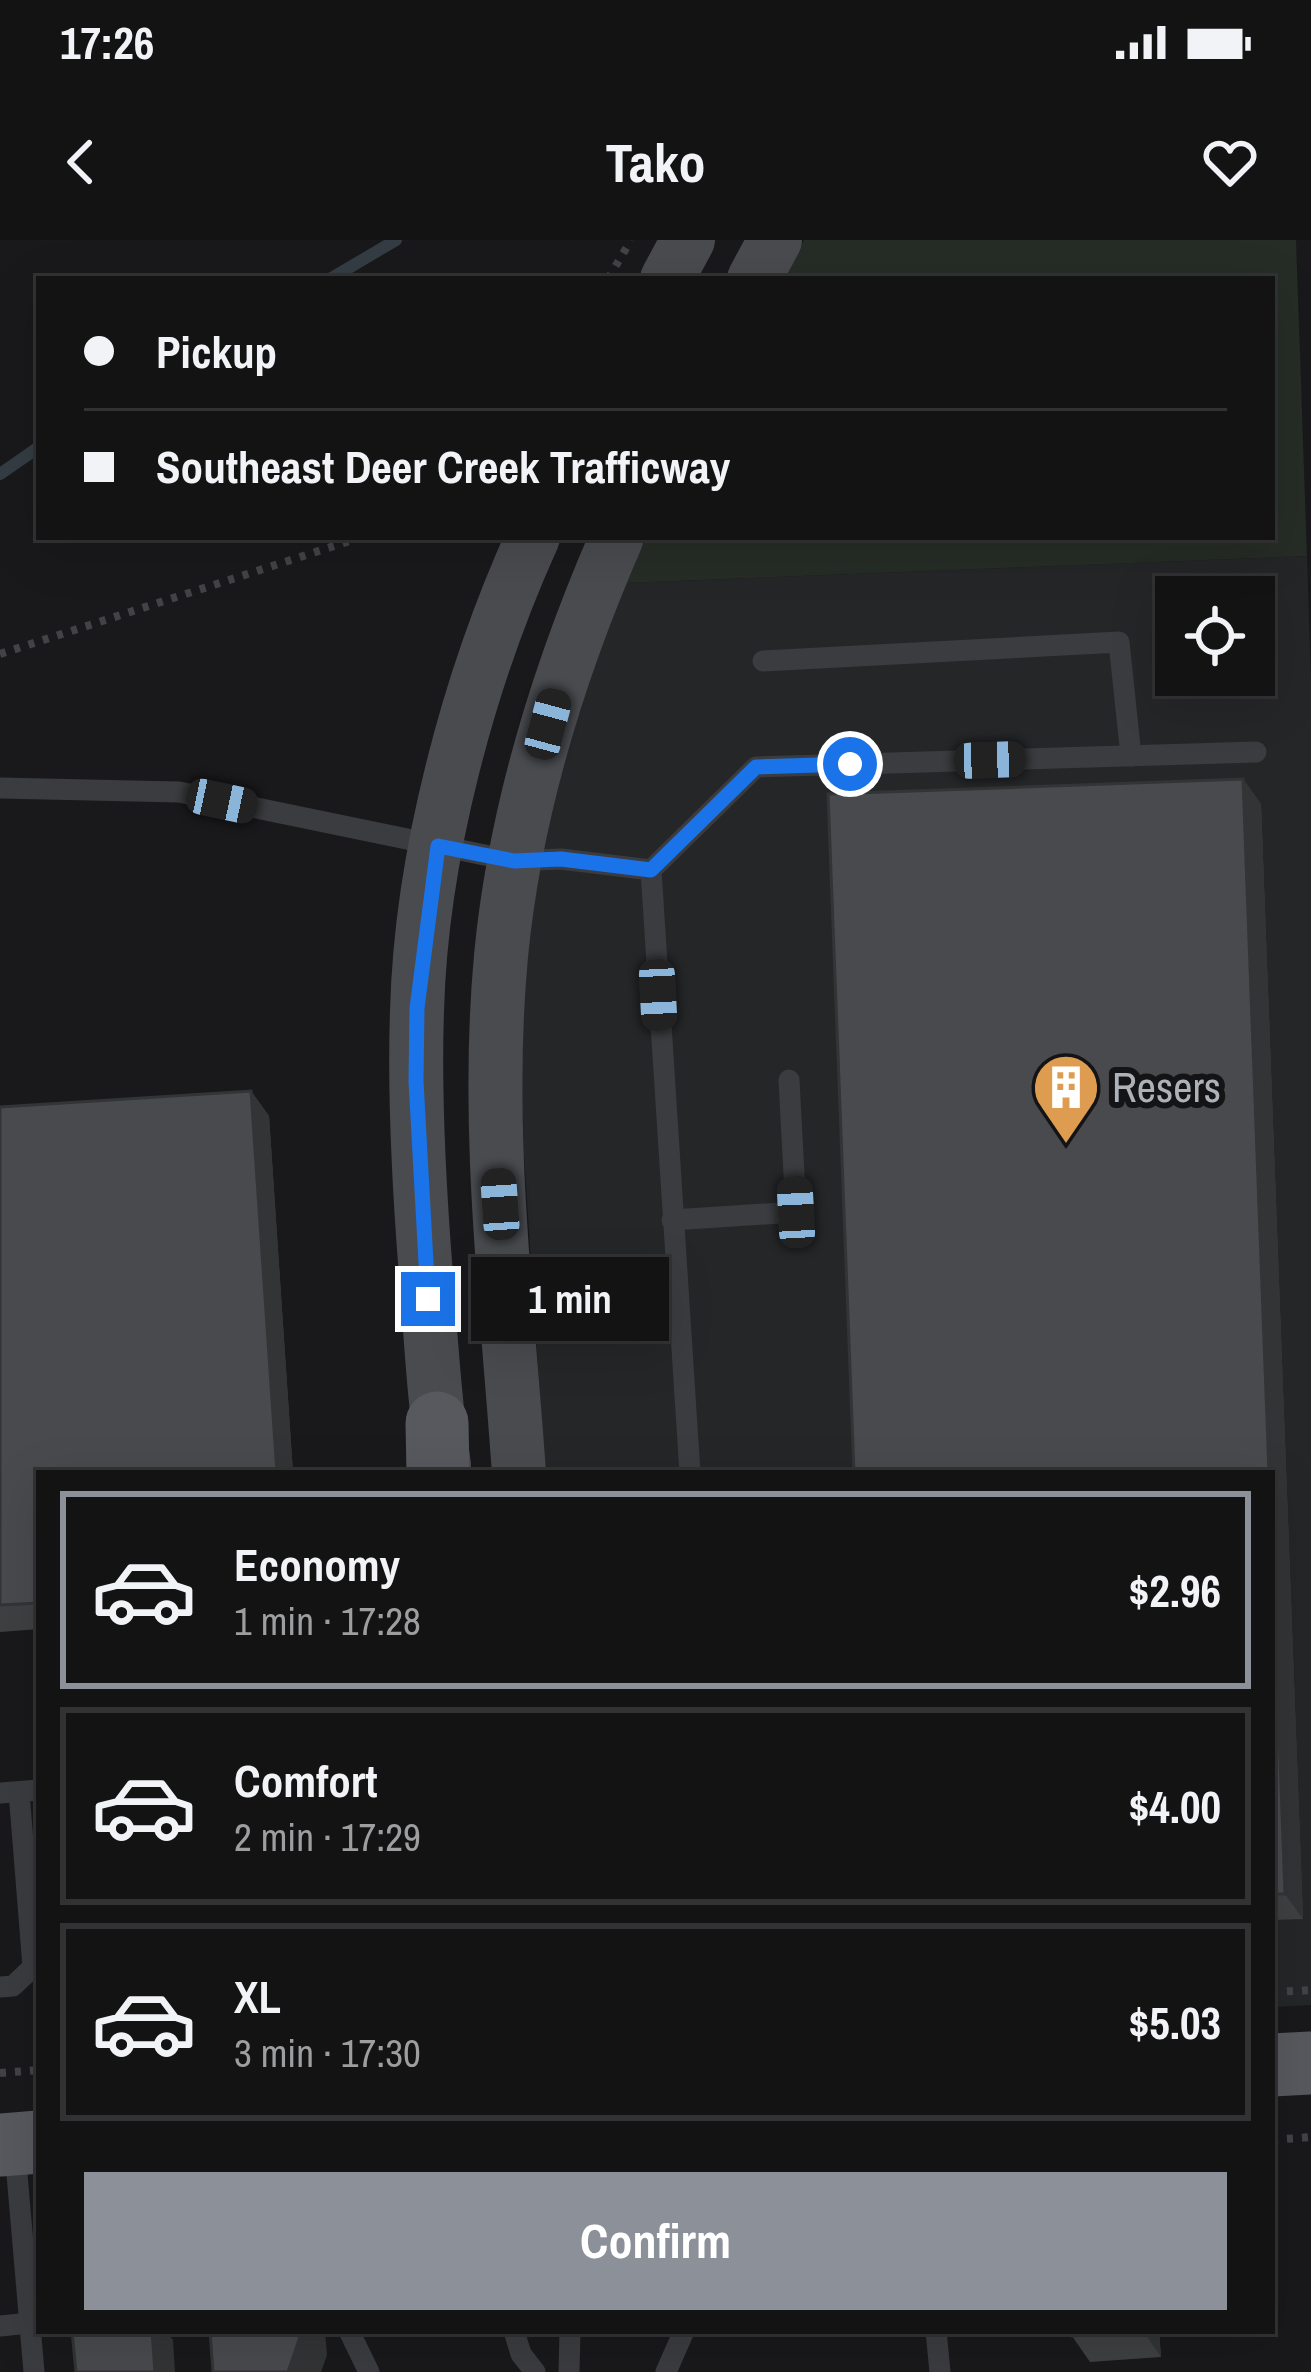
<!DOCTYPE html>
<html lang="en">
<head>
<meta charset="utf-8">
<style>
  body { margin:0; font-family:"Archivo Narrow",sans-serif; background:#1c1c1d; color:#f1f3f6; height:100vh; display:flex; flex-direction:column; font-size:45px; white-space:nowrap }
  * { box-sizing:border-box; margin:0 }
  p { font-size:39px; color:#9d9ea0 }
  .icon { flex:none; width:66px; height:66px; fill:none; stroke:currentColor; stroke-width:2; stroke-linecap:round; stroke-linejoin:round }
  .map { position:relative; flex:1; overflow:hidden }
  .drawer { position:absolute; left:36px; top:1230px; width:1239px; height:864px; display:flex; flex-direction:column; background:#131314; border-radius:0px; box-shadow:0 12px 48px #0002,0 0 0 3px #323234 }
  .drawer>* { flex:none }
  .banner { position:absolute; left:36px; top:36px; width:1239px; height:264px; border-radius:0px; box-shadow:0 12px 48px #0002,0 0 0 3px #323234; display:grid; align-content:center; height:264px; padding:0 48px; background:#131314 }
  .buttons { position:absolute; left:1155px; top:336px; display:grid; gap:24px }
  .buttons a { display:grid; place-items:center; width:120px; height:120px; border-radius:0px; background:#131314; box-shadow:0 12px 48px #0002,0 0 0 3px #323234; font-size:60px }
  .end { position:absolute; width:54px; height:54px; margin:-27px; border:15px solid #1a73e8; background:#fff; box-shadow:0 0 0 6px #fff }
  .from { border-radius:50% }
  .bubble { position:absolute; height:84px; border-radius:0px; background:#131314; box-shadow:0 12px 48px #0002,0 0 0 3px #323234; font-size:39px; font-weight:800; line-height:84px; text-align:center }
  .car { position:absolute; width:36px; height:72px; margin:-36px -18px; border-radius:15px; box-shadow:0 0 9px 3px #0007; background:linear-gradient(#222 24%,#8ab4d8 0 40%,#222 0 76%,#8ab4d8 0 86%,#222 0) }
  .banner b { display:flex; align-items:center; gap:42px; height:114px; font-size:45px }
  .banner b+b { border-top:3px solid #323234 }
  .banner i { width:30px; height:30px; background:#f1f3f6 }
  ul { padding:21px 0 0; list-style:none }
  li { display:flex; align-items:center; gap:36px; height:198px; margin:0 24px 18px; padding:0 24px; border:6px solid #323234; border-radius:0px }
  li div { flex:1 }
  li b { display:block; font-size:45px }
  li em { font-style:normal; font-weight:800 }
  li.selected { border-color:#8c9099 }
  li>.icon { width:108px; height:108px; stroke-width:1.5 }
  .action { display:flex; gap:24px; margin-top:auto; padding:24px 48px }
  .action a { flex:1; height:138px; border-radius:0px; background:#8c9099; color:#fff; font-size:48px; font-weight:800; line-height:138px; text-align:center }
  .status { display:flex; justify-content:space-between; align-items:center; height:84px; padding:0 60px; background:#131314; direction:ltr }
  .status svg { height:33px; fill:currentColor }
  header { display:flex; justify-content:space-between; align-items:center; height:156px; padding:0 48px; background:#131314; font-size:54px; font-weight:800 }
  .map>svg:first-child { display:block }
</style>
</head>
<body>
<div class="status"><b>17:26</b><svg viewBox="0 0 49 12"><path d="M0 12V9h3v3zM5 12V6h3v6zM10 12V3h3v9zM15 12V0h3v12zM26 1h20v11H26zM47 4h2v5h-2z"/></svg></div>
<header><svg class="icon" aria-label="back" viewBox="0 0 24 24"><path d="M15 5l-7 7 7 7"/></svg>Tako<svg class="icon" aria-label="heart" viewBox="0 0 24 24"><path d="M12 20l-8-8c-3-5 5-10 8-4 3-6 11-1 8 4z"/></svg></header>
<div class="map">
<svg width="1311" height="2132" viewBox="0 0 1311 2132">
  <rect width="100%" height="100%" fill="#19191b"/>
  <path fill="#252628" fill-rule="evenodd" d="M 1307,316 L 1311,439 L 1311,1765 L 1272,1767 L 1272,1233 L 545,1233 L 524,915 L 521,811 L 525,715 L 562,501 L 624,343 ZM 1176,357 L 1254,357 L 1254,435 L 1176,435 Z"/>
  <polygon fill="#262c26" points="804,0 1296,0 1307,316 624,343 647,297 1272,297 1272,39 784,39"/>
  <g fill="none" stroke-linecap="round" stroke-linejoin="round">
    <g stroke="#343d43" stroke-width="12">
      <polyline points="330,39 396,0"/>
      <polyline points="0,234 39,207"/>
    </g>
    <g stroke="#414346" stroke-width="8" stroke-dasharray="6 9" stroke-linecap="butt">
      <polyline points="608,39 631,0"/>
      <polyline points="0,414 362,297"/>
      <polyline points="1272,1752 1311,1750"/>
      <polyline points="0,1833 39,1830"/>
      <polyline points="1272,1900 1311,1897"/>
    </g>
    <g stroke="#3b3c3f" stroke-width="21">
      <polyline points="763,421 1119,402 1131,516"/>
      <polyline points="0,548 179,552 514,621 561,619 651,630 690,1233"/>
      <polyline points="651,630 756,527 1256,512"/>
      <polyline points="672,980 796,972 789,840"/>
      <polyline points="0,1553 39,1550"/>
      <polyline points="0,1747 13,1746 33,1727 19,1552"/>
      <polyline points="15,1911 34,2132"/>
      <polyline points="0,2086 39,2082"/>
      <polyline points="349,2091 369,2132"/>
      <polyline points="514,2091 521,2114 535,2132"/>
      <polyline points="936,2091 940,2132"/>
      <polyline points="569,2132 570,2091"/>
      <polyline points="666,2132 684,2091"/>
    </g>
    <g stroke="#494b4f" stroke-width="54">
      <polyline points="667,39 688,0"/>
      <polyline points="754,39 775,0"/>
      <path d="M 444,1225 C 434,1162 431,1098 426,1035 C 419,947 414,859 417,771 C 421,616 469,438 533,297"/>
      <path d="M 519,1233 C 507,1062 485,887 501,716 C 515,570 559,430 617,297"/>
    </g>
    <g stroke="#57595e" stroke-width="63">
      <polyline points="437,1183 438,1233"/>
      <polyline points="1272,1825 1311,1823"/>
      <polyline points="0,1905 39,1902"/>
    </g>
  </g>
  <g fill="#3e4042">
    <polygon points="1243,539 1261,564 1303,1679 1272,1680 1272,1233"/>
    <polygon points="251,851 269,876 293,1233 39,1233 39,1389 0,1392 0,867"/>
    <polygon points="1159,2091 1161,2117 1090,2122 1072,2096"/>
  </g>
  <g fill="#323436">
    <polygon points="1243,539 1261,564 1303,1679 1285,1654 1272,1301 1272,1233 1269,1233"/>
    <polygon points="251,851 269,876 293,1233 277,1233"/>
    <polygon points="152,2091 166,2091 173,2100 175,2132 155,2132"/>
    <polygon points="302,2091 325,2091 327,2115 321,2132 288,2132"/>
    <polygon points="1143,2091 1159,2091 1161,2117"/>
  </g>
  <g fill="#484a4d" stroke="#323436" stroke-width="3">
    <polygon points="1243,539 1269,1233 854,1233 828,554"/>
    <polygon points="251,851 277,1233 39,1233 39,1363 0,1365 0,867"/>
    <polygon points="1272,1301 1285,1654 1272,1654"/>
    <polygon points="72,2091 152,2091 155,2132 76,2132"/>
    <polygon points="210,2091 302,2091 288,2132 213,2132"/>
    <polygon points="1072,2091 1143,2091 1143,2092 1072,2096"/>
  </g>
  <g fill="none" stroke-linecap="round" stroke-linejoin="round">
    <polyline stroke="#1a73e8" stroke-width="15" points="428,1059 416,841 417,768 438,606 514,621 561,619 651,630 756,527 850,524"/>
  </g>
  <defs>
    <symbol id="building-pin" viewBox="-11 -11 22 30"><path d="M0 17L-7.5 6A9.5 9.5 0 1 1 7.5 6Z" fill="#dd9c4f" stroke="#141416"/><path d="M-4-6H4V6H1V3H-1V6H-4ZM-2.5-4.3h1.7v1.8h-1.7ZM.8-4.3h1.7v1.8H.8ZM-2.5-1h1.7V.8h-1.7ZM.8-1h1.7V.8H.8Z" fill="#fff"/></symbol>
  </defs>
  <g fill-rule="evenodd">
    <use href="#building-pin" x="1028" y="809" width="76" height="104"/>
  </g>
  <g text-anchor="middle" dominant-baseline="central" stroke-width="12" stroke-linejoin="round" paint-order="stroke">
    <g font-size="42" fill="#adb2b9" stroke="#141416" text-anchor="start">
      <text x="1112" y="847">Resers</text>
    </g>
  </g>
</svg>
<div class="buttons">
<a><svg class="icon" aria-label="locate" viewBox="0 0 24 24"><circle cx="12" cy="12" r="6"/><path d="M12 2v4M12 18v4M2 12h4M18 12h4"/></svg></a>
</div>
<i class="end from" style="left:850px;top:524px"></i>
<i class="end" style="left:428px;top:1059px"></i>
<div class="bubble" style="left:471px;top:1017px;width:198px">1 min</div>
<i class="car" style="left:548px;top:484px;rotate:15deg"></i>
<i class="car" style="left:990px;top:520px;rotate:88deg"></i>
<i class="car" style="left:222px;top:561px;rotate:102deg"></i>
<i class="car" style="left:658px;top:755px;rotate:177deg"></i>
<i class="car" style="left:500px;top:964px;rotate:356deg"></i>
<i class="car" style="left:796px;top:972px;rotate:357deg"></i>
<div class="banner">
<b><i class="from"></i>Pickup</b>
<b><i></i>Southeast Deer Creek Trafficway</b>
</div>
<section class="drawer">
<ul>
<li class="selected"><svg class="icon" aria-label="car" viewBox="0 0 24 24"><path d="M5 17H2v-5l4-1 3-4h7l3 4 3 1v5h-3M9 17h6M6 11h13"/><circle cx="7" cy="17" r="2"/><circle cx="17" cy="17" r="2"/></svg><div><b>Economy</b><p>1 min · 17:28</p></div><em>$2.96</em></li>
<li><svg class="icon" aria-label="car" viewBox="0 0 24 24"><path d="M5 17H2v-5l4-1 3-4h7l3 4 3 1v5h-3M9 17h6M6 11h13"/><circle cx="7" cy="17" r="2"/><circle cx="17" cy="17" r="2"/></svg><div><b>Comfort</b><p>2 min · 17:29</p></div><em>$4.00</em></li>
<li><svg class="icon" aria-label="car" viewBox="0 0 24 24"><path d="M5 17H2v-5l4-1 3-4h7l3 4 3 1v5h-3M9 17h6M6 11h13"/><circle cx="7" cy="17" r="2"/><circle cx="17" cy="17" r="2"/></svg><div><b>XL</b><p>3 min · 17:30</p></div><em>$5.03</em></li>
</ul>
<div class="action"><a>Confirm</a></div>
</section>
</div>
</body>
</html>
